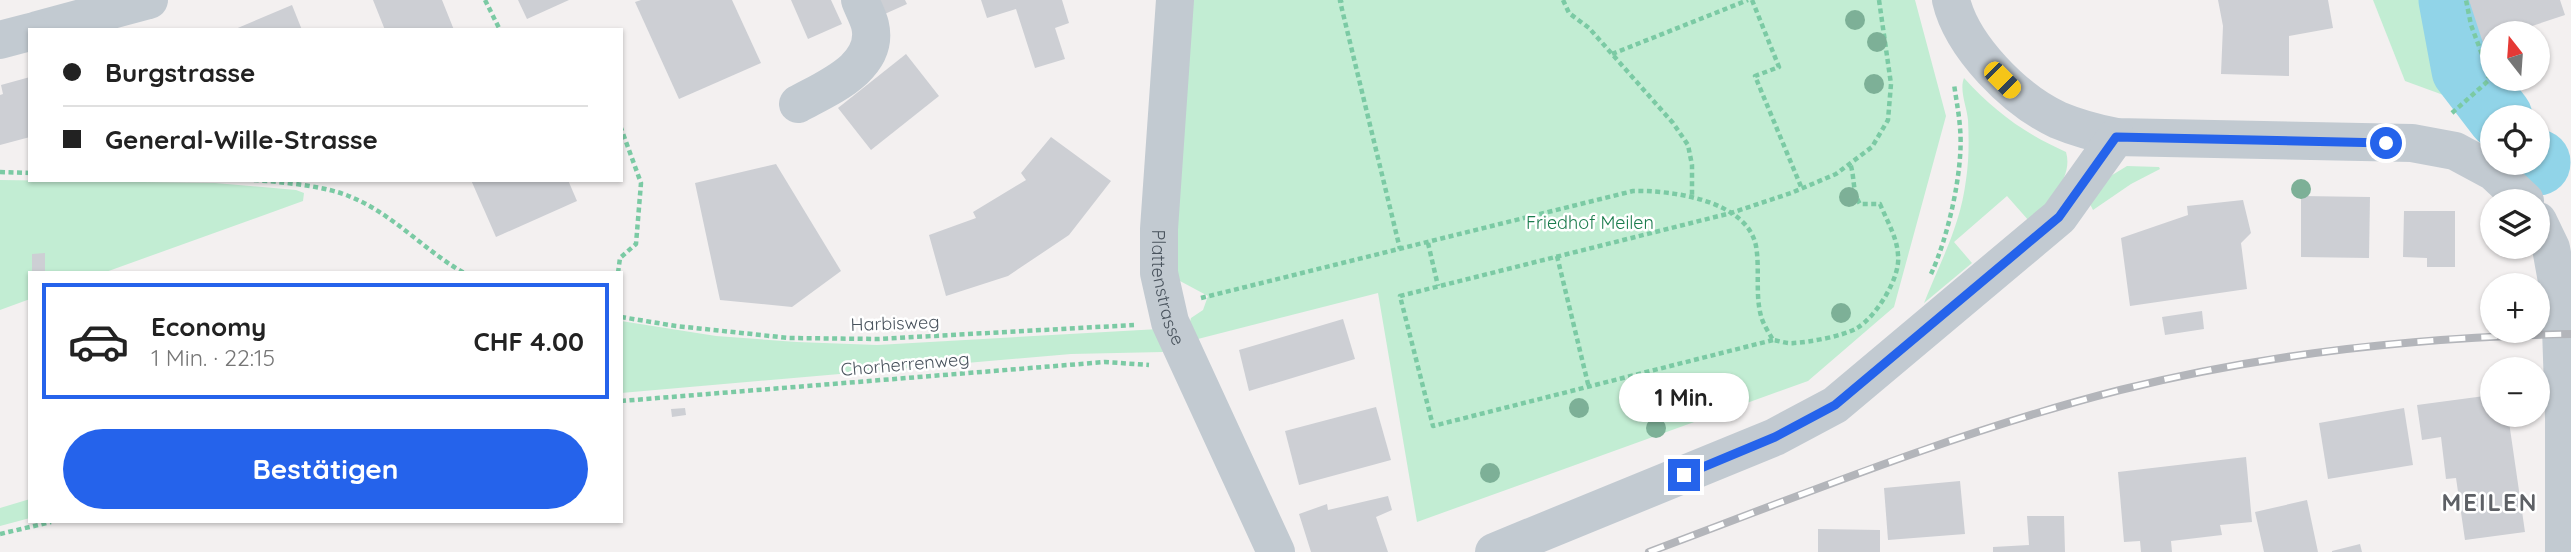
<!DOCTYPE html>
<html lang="de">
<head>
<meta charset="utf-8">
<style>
  body { margin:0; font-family:Quicksand,sans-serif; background:#f6f6f6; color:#222; height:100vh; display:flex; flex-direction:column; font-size:26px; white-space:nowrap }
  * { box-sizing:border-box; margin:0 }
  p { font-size:23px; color:#767676 }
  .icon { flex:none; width:38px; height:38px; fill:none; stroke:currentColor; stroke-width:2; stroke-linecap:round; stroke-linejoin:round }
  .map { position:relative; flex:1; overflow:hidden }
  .drawer { position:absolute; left:28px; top:271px; width:595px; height:252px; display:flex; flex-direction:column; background:#fff; border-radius:0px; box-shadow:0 2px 5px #0004 }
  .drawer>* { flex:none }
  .guide { position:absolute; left:28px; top:28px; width:595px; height:154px; border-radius:0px; box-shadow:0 2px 5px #0004; display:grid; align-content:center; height:154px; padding:0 35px; background:#fff }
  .needle { width:46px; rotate:343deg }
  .buttons { position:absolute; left:2480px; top:21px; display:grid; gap:14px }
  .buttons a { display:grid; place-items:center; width:70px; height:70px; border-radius:50%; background:#fff; box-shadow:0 2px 5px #0004; font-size:35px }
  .end { position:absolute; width:32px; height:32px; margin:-16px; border:9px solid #2563eb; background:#fff; box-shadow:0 0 0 4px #fff }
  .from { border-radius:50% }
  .bubble { position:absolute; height:49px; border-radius:24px; background:#fff; box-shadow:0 2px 5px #0004; font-size:23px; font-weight:800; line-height:49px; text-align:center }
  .car { position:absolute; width:21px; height:42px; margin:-21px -10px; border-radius:9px; box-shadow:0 0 5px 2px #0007; background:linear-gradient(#f5c518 24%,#345 0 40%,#f5c518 0 76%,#345 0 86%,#f5c518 0) }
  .guide b { display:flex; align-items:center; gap:24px; height:66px; font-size:26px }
  .guide b+b { border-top:2px solid #e0e0e0 }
  .guide i { width:18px; height:18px; background:#222 }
  ul { padding:12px 0 0; list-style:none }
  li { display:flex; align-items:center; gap:21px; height:116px; margin:0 14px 10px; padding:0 21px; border:4px solid #e0e0e0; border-radius:0px }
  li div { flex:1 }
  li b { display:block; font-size:26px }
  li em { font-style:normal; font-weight:800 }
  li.on { border-color:#2563eb }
  li>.icon { width:63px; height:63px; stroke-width:1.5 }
  .cta { display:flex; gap:14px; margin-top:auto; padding:14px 35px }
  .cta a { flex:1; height:80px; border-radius:42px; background:#2563eb; color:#fff; font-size:28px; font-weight:800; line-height:80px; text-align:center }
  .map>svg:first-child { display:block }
</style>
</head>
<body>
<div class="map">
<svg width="2571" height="552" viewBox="0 0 2571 552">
  <rect width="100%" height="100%" fill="#f3f0f0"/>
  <g fill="#c2edd3">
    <polygon points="1185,0 1915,0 1946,116 1894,307 1808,381 1417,522 1378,293 1190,341 1187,333 1191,318 1203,310 1208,296 1180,281 1172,258"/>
    <polygon points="2373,0 2449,0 2457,100 2405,81"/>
    <path d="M 1964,78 C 1994,111 2025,134 2066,152 C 2074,179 2046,204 2029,221 L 2007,196 L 1954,242 L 1972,263 L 1924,303 C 1941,260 1960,227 1966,180 C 1969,160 1969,140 1968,120 C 1967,107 1959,90 1964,78 Z"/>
    <polygon points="2127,166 2159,167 2160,169 2131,184 2093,210 2090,204 2109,177"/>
    <polygon points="0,180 215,183 296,190 304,193 303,201 103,273 30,273 30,299 0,310"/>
    <polygon points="621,321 716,336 797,342 877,345 1159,329 1163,352 1071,354 621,393"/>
    <polygon points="30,499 30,518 0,526 0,508"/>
  </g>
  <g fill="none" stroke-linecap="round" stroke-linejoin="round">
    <g stroke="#91d4e8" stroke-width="65">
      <polyline points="2451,0 2464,70 2500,117"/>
      <polyline points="2538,162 2538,163"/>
    </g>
  </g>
  <g fill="#cdcfd4">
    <polygon points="373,0 442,0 454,30 385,30"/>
    <polygon points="518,0 569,0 527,19"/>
    <polygon points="641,0 732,0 761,63 679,99 635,2"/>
    <polygon points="791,0 831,0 842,24 808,39"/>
    <polygon points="870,0 905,0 907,4 878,17"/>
    <polygon points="981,0 1062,0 1069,23 1055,28 1065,59 1035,68 1016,9 987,18"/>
    <polygon points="2218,0 2328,0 2333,28 2289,36 2289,76 2221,74 2223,26"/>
    <polygon points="2469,0 2560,0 2565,15 2511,33 2492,33 2492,40 2483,43"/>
    <polygon points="292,5 302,30 233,30"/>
    <polygon points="906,54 939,96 871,150 838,108"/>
    <polygon points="30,77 30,137 0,145 0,95 3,94 1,85"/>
    <polygon points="1051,137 1111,181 1069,235 1008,276 946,296 929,235 976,218 973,212 1026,180 1021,173"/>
    <polygon points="776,164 841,271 792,307 720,300 695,183"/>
    <polygon points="471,180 568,180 577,201 496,237"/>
    <polygon points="2301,196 2370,197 2369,258 2301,257"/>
    <polygon points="2243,200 2251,233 2241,243 2247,289 2130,306 2121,238 2188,215 2187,206"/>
    <polygon points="2404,211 2455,211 2455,267 2427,267 2427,258 2403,257"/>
    <polygon points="45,253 45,273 32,273 32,254"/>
    <polygon points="2202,311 2204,329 2165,335 2162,317"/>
    <polygon points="1343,319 1355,359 1249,391 1239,350"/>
    <polygon points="2492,395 2492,415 2508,415 2525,532 2465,540 2456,478 2446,479 2441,437 2422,440 2417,405"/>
    <polygon points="1376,407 1391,460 1299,485 1285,431"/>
    <polygon points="685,408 686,415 672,417 671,409"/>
    <polygon points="2404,408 2413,465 2328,479 2319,423"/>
    <polygon points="2246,457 2252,522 2220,525 2222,535 2171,541 2172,552 2141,552 2140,541 2124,542 2118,472"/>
    <polygon points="1960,481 1965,534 1888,540 1884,488"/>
    <polygon points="1388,496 1392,510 1376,517 1388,552 1311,552 1299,514 1327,504 1328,510"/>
    <polygon points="2307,500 2318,552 2264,552 2255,512"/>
    <polygon points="2027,516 2064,516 2065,552 1993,552 1993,547 2029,545"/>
    <polygon points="1818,529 1880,530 1880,552 1818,552"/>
    <polygon points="2360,544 2362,552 2332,552 2332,551"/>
  </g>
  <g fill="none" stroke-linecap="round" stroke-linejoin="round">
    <g stroke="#7bcaa4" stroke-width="4.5" stroke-dasharray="5 3.5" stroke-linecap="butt">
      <polyline points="485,0 500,30"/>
      <polyline points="1343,0 1340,1 1400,249"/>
      <polyline points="1563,0 1569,13 1589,28 1673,123 1688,145 1692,165 1692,196"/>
      <polyline points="1752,0 1779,67 1755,76 1802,189"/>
      <polyline points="1612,54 1748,0"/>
      <polyline points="2452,113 2488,81 2489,73 2471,25 2466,0"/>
      <polyline points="0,172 30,173"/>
      <path d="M 254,180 C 281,182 327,186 351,197 C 393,214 425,251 464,273"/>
      <polyline points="1428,243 1438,286"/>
      <polyline points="1557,256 1589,388"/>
      <polyline points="618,273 620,258 636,244 641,183 621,128"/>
      <path d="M 1931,274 C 1948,238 1964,168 1960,128 C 1959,113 1956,99 1954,84"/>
      <path d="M 1201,298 L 1633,191 C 1670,190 1747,200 1756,246 C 1760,269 1755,294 1761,316 C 1763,324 1769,333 1773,340 C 1780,341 1787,344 1794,343 C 1810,342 1844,336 1857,328 C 1876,317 1901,277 1898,255 C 1897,237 1887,221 1880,204 L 1860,204 C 1852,192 1855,177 1850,163"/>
      <polyline points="621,317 676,326 789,338 878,339 1134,325"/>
      <polyline points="1773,340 1433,426 1400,296 1731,213 1791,193 1836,174 1872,147 1888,120 1891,84 1879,0"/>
      <polyline points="621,401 1105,362 1149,365"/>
      <polyline points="0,534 51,522"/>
    </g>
    <g stroke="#c2cad1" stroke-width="38">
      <path id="s1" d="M 1175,0 L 1159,229 L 1159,273 L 1170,322 L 1276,552"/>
      <path d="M 1951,0 C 1962,47 2015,100 2058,120 C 2077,128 2096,133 2116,137 L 2412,143 L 2455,151 L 2494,172 L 2525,201"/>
      <polyline points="37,30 149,0"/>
      <polyline points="0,40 30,32"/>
      <path d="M 798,104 C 827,88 880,67 870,25 C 868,17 863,8 860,0"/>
      <polyline points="2538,221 2551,248 2560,298 2564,418 2564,552"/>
      <polyline points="1494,552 1775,437 1835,405 2059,217 2116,137"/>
    </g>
    <defs>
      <path id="rail" d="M 1649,552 C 1804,494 1959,431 2120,390 C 2268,353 2419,337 2571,334"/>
    </defs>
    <use href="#rail" stroke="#b3b5ba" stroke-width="8"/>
    <use href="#rail" stroke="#fff" stroke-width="5" stroke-dasharray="16" stroke-linecap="butt"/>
  </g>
  <g fill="#7db097">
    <circle cx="1855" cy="20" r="10"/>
    <circle cx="1877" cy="42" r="10"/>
    <circle cx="1874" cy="84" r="10"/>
    <circle cx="2301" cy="189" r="10"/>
    <circle cx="1849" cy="197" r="10"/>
    <circle cx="1841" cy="313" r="10"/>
    <circle cx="1579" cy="408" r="10"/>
    <circle cx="1656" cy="428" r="10"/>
    <circle cx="1490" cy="473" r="10"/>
  </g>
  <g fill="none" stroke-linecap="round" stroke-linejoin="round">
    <polyline stroke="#2563eb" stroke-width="9" points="1684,475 1775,437 1835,405 2059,217 2116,137 2386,143"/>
  </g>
  <g text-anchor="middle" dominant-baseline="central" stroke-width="5" stroke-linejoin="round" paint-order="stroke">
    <g font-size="18" fill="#1c7c4e" stroke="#fff">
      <text x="1590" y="222">Friedhof Meilen</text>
    </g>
    <g font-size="18" fill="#49535d" stroke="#fff">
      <text stroke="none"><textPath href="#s1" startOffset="289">Plattenstrasse</textPath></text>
      <text transform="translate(895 323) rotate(-2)">Harbisweg</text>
      <text transform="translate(905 364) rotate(-5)">Chorherrenweg</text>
    </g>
    <g font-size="24" font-weight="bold" letter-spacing="2" fill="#5d6065" stroke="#fff">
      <text x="2490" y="502">MEILEN</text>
    </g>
  </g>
</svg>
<div class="buttons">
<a><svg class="needle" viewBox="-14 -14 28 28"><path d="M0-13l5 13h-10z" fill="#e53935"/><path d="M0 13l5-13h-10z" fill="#767676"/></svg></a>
<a><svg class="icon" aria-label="locate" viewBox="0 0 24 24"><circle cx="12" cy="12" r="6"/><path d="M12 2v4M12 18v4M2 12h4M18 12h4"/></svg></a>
<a><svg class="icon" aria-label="layers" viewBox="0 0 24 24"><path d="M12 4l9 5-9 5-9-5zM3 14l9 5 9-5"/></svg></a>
<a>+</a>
<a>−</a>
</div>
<i class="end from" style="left:2386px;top:143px"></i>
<i class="end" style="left:1684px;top:475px"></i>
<div class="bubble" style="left:1619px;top:373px;width:130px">1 Min.</div>
<i class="car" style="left:2002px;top:80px;rotate:135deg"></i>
<div class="guide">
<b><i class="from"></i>Burgstrasse</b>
<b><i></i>General-Wille-Strasse</b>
</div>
<section class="drawer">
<ul>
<li class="on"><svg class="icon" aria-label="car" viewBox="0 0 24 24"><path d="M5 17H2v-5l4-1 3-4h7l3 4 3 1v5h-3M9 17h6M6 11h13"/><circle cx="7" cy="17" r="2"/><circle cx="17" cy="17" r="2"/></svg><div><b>Economy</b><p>1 Min. · 22:15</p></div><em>CHF 4.00</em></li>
</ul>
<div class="cta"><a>Bestätigen</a></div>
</section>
</div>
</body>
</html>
